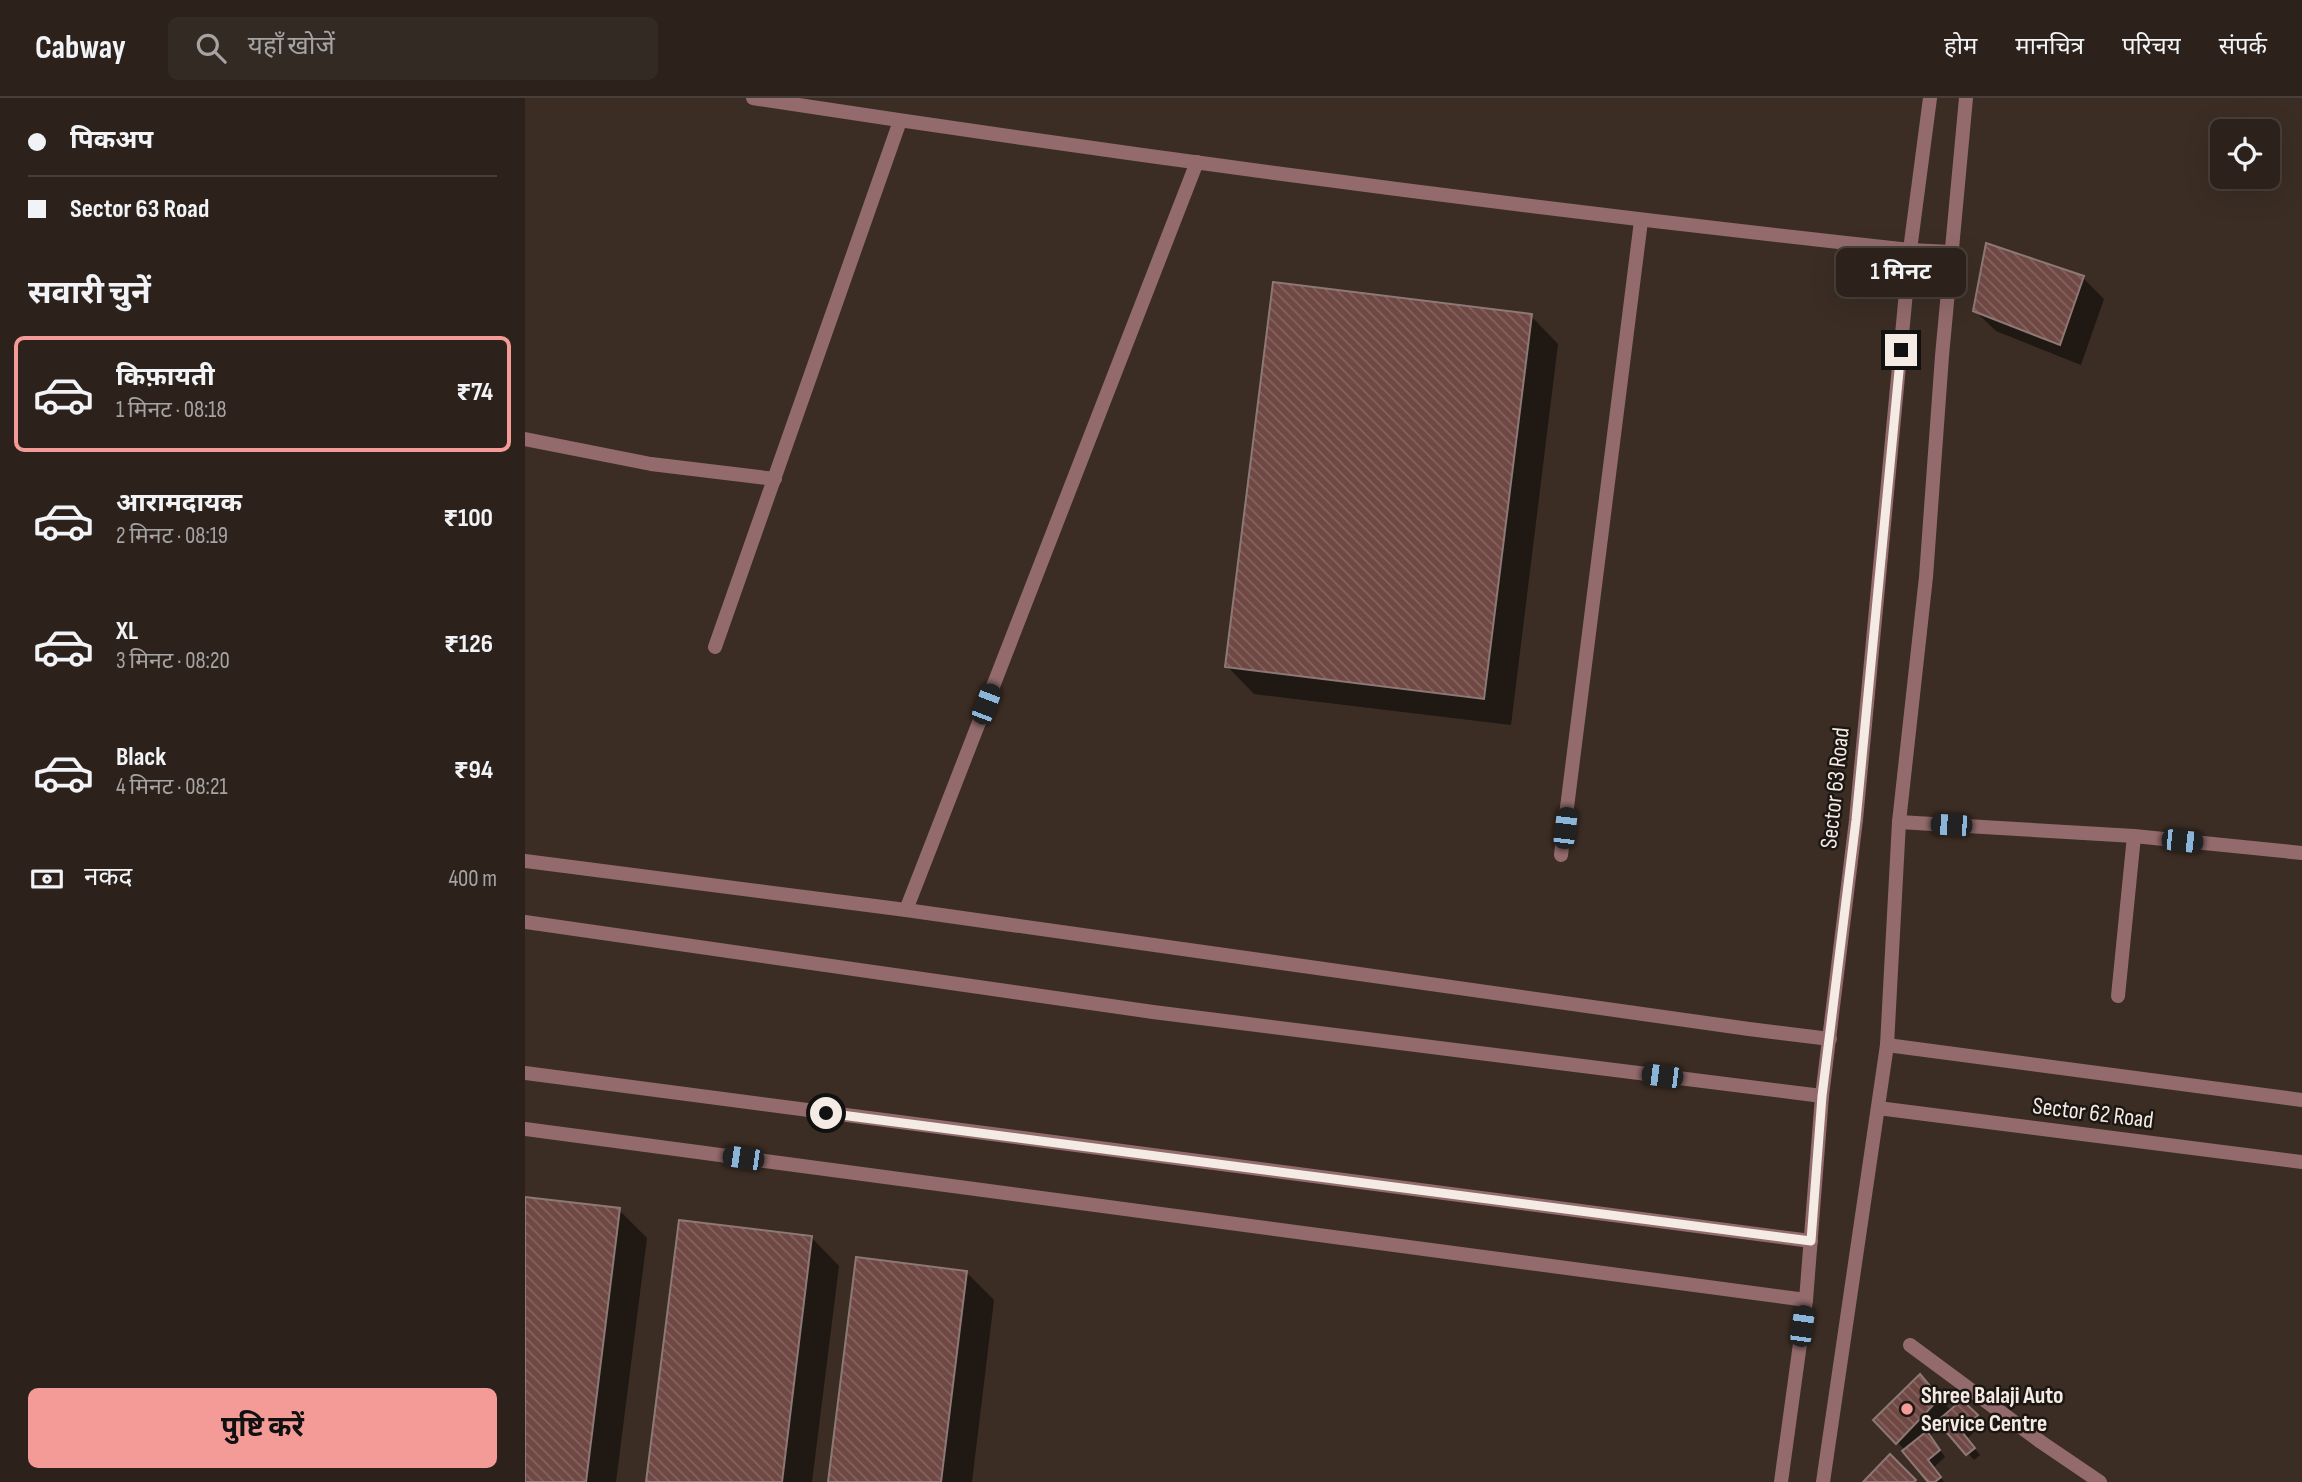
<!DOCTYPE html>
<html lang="hi">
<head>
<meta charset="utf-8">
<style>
  body { margin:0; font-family:"Sofia Sans Condensed","Noto Sans Devanagari",sans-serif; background:#342a24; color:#f1f3f6; height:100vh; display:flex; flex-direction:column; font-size:26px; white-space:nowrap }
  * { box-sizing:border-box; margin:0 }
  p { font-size:23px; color:#a6a4a3 }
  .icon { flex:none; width:38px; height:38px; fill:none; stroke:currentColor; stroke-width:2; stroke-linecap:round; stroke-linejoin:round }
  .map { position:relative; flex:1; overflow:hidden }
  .details { display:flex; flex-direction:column; background:#2c221b; width:525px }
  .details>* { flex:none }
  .hud { display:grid; align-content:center; height:154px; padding:0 28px; background:#2c221b }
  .buttons { position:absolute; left:1685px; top:21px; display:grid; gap:14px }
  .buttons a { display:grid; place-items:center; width:70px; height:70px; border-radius:10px; background:#2c221b; box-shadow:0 7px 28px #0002,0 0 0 2px #483f3a; font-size:35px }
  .end { position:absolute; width:32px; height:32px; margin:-16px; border:9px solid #f4ebe4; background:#111; box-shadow:0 0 0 4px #111 }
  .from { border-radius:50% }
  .bubble { position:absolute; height:49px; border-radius:10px; background:#2c221b; box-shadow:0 7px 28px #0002,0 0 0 2px #483f3a; font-size:23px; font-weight:700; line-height:49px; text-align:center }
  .car { position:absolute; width:21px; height:42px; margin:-21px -10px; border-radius:9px; box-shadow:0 0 5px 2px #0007; background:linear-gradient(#222 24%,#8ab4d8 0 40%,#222 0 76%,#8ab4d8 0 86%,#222 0) }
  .hud b { display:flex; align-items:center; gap:24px; height:66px; font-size:26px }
  .hud b+b { border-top:2px solid #483f3a }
  .hud i { width:18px; height:18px; background:#f1f3f6 }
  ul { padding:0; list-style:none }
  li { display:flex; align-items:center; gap:21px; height:116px; margin:0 14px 10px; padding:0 14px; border:4px solid transparent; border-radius:10px }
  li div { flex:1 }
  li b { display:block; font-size:26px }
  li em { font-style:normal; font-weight:700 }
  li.active { border-color:#f59b97 }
  li>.icon { width:63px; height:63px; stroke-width:1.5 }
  h2 { padding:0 28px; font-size:32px; line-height:84px }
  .pay { display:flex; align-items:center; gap:18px; height:77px; padding:0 28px; font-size:26px }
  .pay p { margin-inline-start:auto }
  .button { display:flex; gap:14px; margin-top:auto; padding:14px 28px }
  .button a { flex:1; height:80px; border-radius:10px; background:#f59b97; color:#111; font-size:28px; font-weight:700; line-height:80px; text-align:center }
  header { display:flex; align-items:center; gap:42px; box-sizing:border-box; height:98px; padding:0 35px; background:#2c221b; border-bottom:2px solid #483f3a }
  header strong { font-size:33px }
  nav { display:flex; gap:38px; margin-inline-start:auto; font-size:24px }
  .search { width:490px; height:63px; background:#342a24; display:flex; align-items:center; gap:18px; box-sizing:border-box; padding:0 24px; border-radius:10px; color:#a6a4a3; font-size:26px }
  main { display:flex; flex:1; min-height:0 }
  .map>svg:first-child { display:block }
</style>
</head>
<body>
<header>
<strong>Cabway</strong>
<div class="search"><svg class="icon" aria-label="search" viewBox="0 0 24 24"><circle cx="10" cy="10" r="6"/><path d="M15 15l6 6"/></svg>यहाँ खोजें</div>
<nav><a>होम</a><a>मानचित्र</a><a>परिचय</a><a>संपर्क</a></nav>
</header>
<main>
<section class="details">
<div class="hud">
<b><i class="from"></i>पिकअप</b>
<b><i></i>Sector 63 Road</b>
</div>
<h2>सवारी चुनें</h2>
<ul>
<li class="active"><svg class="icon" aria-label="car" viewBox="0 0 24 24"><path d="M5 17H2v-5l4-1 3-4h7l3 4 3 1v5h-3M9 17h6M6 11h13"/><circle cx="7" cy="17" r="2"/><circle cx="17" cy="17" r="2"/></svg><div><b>किफ़ायती</b><p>1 मिनट · 08:18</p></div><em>₹74</em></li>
<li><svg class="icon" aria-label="car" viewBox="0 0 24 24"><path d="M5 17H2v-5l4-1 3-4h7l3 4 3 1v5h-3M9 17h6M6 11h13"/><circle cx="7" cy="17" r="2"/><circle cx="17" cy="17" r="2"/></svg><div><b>आरामदायक</b><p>2 मिनट · 08:19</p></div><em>₹100</em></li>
<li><svg class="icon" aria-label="car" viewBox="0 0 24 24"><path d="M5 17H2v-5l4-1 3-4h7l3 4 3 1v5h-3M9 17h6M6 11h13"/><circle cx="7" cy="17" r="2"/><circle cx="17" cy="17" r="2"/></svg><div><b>XL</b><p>3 मिनट · 08:20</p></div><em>₹126</em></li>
<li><svg class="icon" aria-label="car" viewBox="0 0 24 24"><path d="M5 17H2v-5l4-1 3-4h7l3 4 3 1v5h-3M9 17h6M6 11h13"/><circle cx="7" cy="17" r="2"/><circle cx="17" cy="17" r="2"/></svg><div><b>Black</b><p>4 मिनट · 08:21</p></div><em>₹94</em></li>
</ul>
<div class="pay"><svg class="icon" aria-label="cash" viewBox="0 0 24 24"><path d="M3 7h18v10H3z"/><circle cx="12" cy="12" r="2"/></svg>नकद<p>400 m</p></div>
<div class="button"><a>पुष्टि करें</a></div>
</section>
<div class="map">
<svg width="1777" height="1384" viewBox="0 0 1777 1384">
  <defs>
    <pattern id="building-back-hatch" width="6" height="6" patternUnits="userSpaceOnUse" patternTransform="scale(1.75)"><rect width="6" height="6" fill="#6f4844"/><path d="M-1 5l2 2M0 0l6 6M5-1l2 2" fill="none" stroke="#84635f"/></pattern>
  </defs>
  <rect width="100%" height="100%" fill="#3b2d24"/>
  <g fill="#0007">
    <polygon points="1558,180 1579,201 1556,267 1471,233 1449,212"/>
    <polygon points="1006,218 1033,246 986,627 729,596 702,568"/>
    <polygon points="0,1101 94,1112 122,1140 91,1384 0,1384"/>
    <polygon points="287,1140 314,1168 287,1384 123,1384"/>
    <polygon points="441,1174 469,1202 447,1384 305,1384"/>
    <polygon points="1408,1292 1426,1313 1437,1305 1458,1325 1442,1341 1455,1357 1449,1362 1417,1326 1405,1338 1420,1359 1408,1370 1419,1384 1405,1384 1381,1353 1350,1322"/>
  </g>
  <g fill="url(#building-back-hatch)" stroke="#8d7876" stroke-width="2">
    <polygon points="1461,145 1559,178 1535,247 1448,213"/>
    <polygon points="748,184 1007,216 959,601 700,569"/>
    <polygon points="0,1099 95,1110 61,1384 0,1384"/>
    <polygon points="154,1122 287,1138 257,1384 121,1384"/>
    <polygon points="331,1159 442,1173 416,1384 303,1384"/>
    <polygon points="1395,1276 1415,1300 1371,1346 1348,1322"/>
    <polygon points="1437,1302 1453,1317 1437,1334 1450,1350 1441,1357 1412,1323"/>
    <polygon points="1402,1333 1415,1352 1403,1362 1416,1379 1410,1384 1403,1384 1377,1353"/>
    <polygon points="1365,1356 1391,1382 1389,1384 1338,1384"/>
  </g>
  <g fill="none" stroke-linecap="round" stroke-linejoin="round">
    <g stroke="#936b6c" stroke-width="14">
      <polyline points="0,341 126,366 250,381"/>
      <polyline points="190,549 375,23"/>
      <polyline points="1374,724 1609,738 1777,755"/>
      <polyline points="1036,757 1116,123"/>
      <polyline points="381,812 672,64"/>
      <polyline points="1593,898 1609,738"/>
      <polyline points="0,975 1286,1143"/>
      <polyline points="0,1031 1281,1202"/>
    </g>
    <polyline stroke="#936b6c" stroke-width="14" points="1385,1247 1516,1344 1575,1384"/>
    <g stroke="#936b6c" stroke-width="14">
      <path d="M 228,0 C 612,59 998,110 1385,152 L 1427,154"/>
      <polyline points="0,763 381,812 1224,931 1305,941"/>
      <polyline points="0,824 628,914 1297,998"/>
      <polyline points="1362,947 1777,1002"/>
      <polyline points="1353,1010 1777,1064"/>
      <polyline points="1256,1384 1281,1202 1297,998 1331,722 1385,152 1405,0"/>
      <polyline points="1298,1384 1362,947 1374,724 1401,479 1417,258 1441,0"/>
    </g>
  </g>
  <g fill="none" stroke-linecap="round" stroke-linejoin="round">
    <polyline stroke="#f4ebe4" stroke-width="9" points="301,1015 1286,1143 1297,998 1331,722 1376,252"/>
  </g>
  <circle fill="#f59b97" stroke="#1d1713" stroke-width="2.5" cx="1382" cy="1311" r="7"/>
  <g text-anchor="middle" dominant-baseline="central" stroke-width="5" stroke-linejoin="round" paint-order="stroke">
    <g font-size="24" fill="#f4ebe4" stroke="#1d1713">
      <text transform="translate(1310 690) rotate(-84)">Sector 63 Road</text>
      <text transform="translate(1568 1015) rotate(7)">Sector 62 Road</text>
    </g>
    <g font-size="24" font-weight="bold" fill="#f4ebe4" stroke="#1d1713" text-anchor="start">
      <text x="1396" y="1297">Shree Balaji Auto<tspan x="1396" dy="28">Service Centre</tspan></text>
    </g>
  </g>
</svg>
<div class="buttons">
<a><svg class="icon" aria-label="locate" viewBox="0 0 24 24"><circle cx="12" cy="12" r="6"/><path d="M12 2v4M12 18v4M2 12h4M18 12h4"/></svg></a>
</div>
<i class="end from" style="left:301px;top:1015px"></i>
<i class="end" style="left:1376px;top:252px"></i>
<div class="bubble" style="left:1311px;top:150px;width:130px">1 मिनट</div>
<i class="car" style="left:461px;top:606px;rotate:21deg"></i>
<i class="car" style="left:1426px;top:727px;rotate:273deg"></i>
<i class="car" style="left:1040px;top:730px;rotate:7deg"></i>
<i class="car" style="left:1657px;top:743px;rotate:96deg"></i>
<i class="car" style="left:1137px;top:978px;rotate:277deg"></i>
<i class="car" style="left:218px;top:1060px;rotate:278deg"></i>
<i class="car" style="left:1277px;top:1228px;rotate:8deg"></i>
</div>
</main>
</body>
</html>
